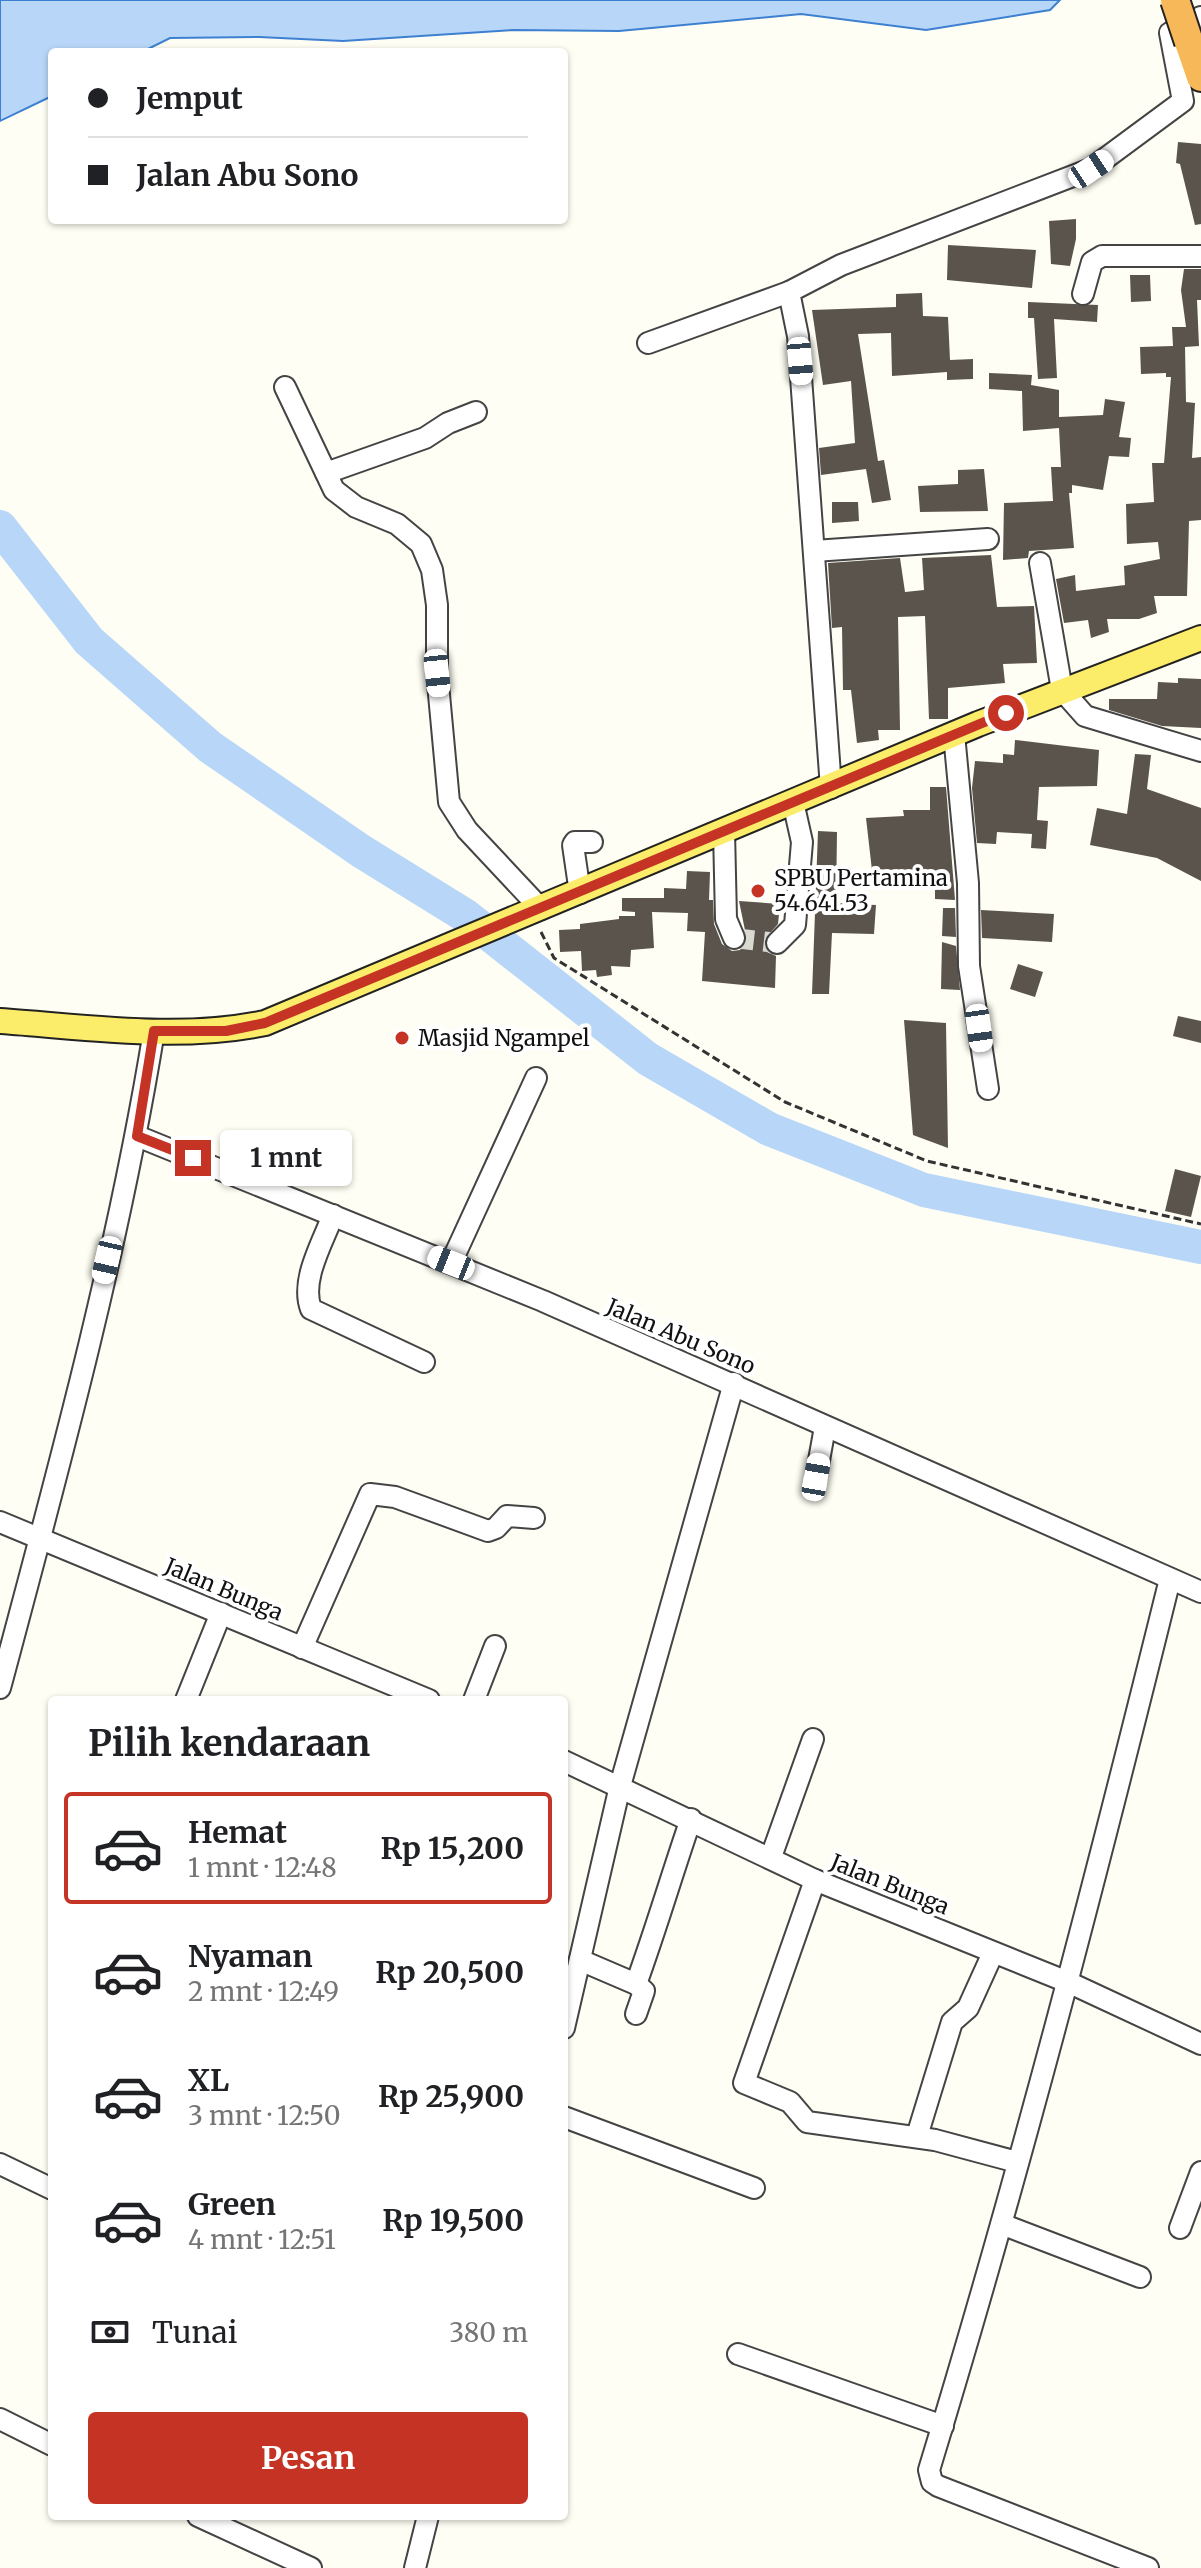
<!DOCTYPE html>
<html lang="id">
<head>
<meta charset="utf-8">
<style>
  body { margin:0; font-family:Merriweather,serif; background:#f2f2f2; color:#202124; height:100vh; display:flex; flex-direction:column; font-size:30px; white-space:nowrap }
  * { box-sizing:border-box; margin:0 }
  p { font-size:26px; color:#757577 }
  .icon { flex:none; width:44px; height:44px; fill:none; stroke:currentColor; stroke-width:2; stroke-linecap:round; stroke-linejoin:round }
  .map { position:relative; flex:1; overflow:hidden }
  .side { position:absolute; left:48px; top:1696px; width:520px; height:824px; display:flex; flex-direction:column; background:#fff; border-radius:8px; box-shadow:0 2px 6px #0004 }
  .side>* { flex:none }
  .guide { position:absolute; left:48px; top:48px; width:520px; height:176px; border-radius:8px; box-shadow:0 2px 6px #0004; display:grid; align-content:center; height:176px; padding:0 40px; background:#fff }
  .end { position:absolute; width:36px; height:36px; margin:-18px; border:10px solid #c53324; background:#fff; box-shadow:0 0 0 4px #fff }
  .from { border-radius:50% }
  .bubble { position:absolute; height:56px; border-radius:8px; background:#fff; box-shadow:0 2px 6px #0004; font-size:26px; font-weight:700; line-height:56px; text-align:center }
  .car { position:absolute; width:24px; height:48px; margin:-24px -12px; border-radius:10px; box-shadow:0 0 6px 2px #0007; background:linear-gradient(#fff 24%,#345 0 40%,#fff 0 76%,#345 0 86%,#fff 0) }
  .guide b { display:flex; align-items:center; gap:28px; height:76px; font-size:30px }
  .guide b+b { border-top:2px solid #e0e0e0 }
  .guide i { width:20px; height:20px; background:#202124 }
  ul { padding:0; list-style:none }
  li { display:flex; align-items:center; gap:24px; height:112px; margin:0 16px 12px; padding:0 24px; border:4px solid transparent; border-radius:8px }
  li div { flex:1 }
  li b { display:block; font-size:30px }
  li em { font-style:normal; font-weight:700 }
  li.current { border-color:#c53324 }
  li>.icon { width:72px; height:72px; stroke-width:1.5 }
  h2 { padding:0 40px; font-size:36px; line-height:96px }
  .pay { display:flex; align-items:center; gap:20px; height:88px; padding:0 40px; font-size:30px }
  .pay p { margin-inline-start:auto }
  .button { display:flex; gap:16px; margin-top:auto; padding:16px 40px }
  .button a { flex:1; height:92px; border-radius:8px; background:#c53324; color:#fff; font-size:32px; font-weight:700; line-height:92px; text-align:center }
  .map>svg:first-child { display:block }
</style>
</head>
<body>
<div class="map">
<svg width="1201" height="2568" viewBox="0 0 1201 2568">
  <rect width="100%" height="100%" fill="#fffef4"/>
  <polygon fill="#b8d7f8" stroke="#3d80d1" stroke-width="2" points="0,0 1060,0 1050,10 926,30 801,14 619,31 513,30 343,41 259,37 170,38 142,52 52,52 52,96 0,121"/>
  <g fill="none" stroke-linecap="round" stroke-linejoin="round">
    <polyline stroke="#b8d7f8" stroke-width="34" points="0,527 89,641 210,747 361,851 466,916 648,1059 769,1129 924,1190 1201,1247"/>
  </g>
  <g fill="#5a544d">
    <polygon points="1178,142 1201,144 1201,224 1195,225 1180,164 1176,163"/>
    <polygon points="1076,219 1076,239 1070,266 1051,264 1049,221"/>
    <polygon points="948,245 1036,250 1032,288 947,280"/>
    <polygon points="1184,269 1201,269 1201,300 1197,300 1199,346 1185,347 1186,402 1195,403 1192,458 1201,457 1201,520 1189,521 1187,596 1154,596 1157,613 1139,619 1107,619 1109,632 1091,638 1088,620 1064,623 1056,579 1075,575 1076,591 1125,585 1124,566 1160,559 1158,542 1127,544 1126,504 1154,502 1152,463 1164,463 1171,377 1166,377 1166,373 1141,374 1140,347 1173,346 1172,327 1186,327 1181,290"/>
    <polygon points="1130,275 1150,275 1151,301 1131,302"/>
    <polygon points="922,293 923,316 948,317 950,360 973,359 973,379 947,380 947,372 892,376 891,333 858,334 878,461 884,460 891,500 872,503 866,469 821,475 819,448 855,443 851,381 823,385 812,310 896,307 896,294"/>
    <polygon points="1028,302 1098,305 1097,322 1054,319 1057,378 1038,379 1034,318 1028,318"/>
    <polygon points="989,373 1032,375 1031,385 1059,390 1059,417 1103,415 1105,399 1125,402 1119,437 1131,438 1129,457 1109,456 1103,490 1072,485 1072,493 1069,493 1074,548 1029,551 1028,558 1003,560 1004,503 1053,501 1051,467 1061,467 1059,428 1023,431 1022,391 989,389"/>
    <polygon points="984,469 988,511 920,512 918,486 958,484 958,470"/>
    <polygon points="832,502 858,502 859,521 832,523"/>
    <polygon points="991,555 997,607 1034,606 1037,663 1003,664 1005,683 948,688 948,719 929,719 925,616 898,617 900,730 878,730 879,740 857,743 851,690 843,690 842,627 832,628 828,563 900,558 905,592 924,590 922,558"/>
    <polygon points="1178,678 1201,679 1201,728 1162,726 1109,710 1109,699 1157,699 1158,682 1178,683"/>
    <polygon points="1015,740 1099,750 1097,786 1039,787 1037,820 1048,821 1046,849 1031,848 1032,834 997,832 996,844 977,843 972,788 975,761 1003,763 1003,754 1014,755"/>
    <polygon points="1135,754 1151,755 1147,789 1201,808 1201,881 1157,858 1090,845 1097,808 1127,814"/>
    <polygon points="930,787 946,787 955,900 935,899 935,888 874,888 866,818 904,816 903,810 930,810"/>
    <polygon points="818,831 837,832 836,903 876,905 874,934 832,933 829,994 812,994"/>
    <polygon points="687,871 710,872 709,900 713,900 714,924 722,944 732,951 740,950 747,940 739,901 780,904 778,924 764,940 767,952 776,956 775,988 702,981 705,932 687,931 688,913 652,912 654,948 631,950 630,967 611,966 612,975 597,977 596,970 582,971 581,951 560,952 559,930 580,929 580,924 619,919 619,916 635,916 635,912 622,911 622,898 664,898 664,888 686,889"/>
    <polygon points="943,908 955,908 956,937 942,936"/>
    <polygon points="981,910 1054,914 1052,942 982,938"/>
    <polygon points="942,942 956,946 960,990 941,989"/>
    <polygon points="1018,964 1043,972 1035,997 1010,989"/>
    <polygon points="1178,1016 1201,1021 1201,1043 1173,1036"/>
    <polygon points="904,1020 946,1023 948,1148 913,1135"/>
    <polygon points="1175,1169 1201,1176 1191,1217 1165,1211"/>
  </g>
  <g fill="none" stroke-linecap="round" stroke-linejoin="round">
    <polyline stroke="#dbdad2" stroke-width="20" stroke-dasharray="20 10" stroke-linecap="butt" points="734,938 777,943"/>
    <defs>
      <g id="minor">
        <polyline points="1083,294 1092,262 1102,256 1201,256"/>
        <polyline points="648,343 789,292"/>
        <polyline points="285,387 334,490 356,507 397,524 421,544 432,570 437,605 437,673 449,802 467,830 541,909"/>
        <polyline points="326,473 425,438 448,423 476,412"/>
        <polyline points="814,551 988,539"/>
        <polyline points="1040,563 1062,690 1085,716 1201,751"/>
        <polyline points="954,734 968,883 969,966 988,1089"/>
        <polyline points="831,788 798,336 789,292 841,265 1091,169 1183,101 1170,33 1201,17"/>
        <polyline points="724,831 726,919 734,938"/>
        <polyline points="580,893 573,845 575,842 592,842"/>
        <polyline points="777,943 795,925 802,842 793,802"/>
        <polyline points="137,1136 543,1301 1201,1592"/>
        <path d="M 333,1215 C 323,1242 300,1280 311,1309 L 424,1362"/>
        <polyline points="451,1263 536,1078"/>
        <polyline points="816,1477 825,1427"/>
        <polyline points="0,1522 429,1700"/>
        <polyline points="302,1648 370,1494 395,1497 488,1531 496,1528 507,1516 534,1518"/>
        <path d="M 0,1688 C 58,1471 118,1252 154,1031"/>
        <polyline points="186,1700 221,1613"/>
        <polyline points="474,1700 495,1646"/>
        <polyline points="564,1761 815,1880 1070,1983 1201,2044"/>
        <polyline points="771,1857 813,1739"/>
        <polyline points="815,1880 744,2083 790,2102 807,2122 935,2140 1017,2162"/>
        <polyline points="580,1960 636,1984 644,1991 636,2014"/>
        <path d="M 636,1984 C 656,1929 672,1874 691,1819"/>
        <polyline points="564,2028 620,1786 734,1383"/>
        <polyline points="564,2117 754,2188"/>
        <polyline points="917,2136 952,2022 968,2008 993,1953"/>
        <polyline points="0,2164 52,2189"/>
        <polyline points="1004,2225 1140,2277"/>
        <polyline points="1180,2228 1201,2172"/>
        <polyline points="738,2354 943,2426"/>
        <polyline points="0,2419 52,2445"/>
        <polyline points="198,2516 311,2568"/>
        <polyline points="415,2568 428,2516"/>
        <path d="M 1148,2568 L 938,2486 L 932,2482 L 929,2470 C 1019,2175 1096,1878 1170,1579"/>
      </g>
      <path id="major" d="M 0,1021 C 88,1027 178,1041 265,1023 L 978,724 L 1201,638"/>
      <polyline id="highway" points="1189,42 1201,77"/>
    </defs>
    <use href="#minor" stroke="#444" stroke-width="24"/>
    <use href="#major" stroke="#222" stroke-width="28"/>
    <use href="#highway" stroke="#222" stroke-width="32"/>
    <polyline stroke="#333" stroke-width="3" stroke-dasharray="8 4" stroke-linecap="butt" points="541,932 554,958 785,1102 927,1161 1201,1224"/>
    <use href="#minor" stroke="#fff" stroke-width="20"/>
    <use href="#major" stroke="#fbec69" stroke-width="24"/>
    <use href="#highway" stroke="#f7b85a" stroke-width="28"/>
    <defs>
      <polyline id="highway-bridge" points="1175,0 1189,42"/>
    </defs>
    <use href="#highway-bridge" stroke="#222" stroke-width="32" stroke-linecap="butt"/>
    <use href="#highway-bridge" stroke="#f7b85a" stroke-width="28"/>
  </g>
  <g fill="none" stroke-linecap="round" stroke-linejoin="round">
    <polyline stroke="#c53324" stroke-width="10" points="193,1158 137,1136 154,1031 226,1031 265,1023 1006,713"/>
  </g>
  <g fill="#c53324" stroke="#fff" stroke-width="3">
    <circle cx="758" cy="891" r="8"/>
    <circle cx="402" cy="1038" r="8"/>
  </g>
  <g text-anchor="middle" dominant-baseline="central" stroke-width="8" stroke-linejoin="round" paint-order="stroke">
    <g font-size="22" fill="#111" stroke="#fff" text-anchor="start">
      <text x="774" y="878">SPBU Pertamina<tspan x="774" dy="25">54.641.53</tspan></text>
      <text x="418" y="1038">Masjid Ngampel</text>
    </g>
    <g font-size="22" fill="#111" stroke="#fff">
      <text transform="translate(681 1336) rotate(23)">Jalan Abu Sono</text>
      <text transform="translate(224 1589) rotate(23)">Jalan Bunga</text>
      <text transform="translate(890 1884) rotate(22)">Jalan Bunga</text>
    </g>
  </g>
</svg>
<i class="end from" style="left:1006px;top:713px"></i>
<i class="end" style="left:193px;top:1158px"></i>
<div class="bubble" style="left:220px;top:1130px;width:132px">1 mnt</div>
<i class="car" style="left:1091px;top:169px;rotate:57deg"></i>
<i class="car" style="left:800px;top:361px;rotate:175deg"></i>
<i class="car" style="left:437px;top:673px;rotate:174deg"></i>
<i class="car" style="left:979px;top:1028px;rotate:172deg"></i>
<i class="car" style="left:107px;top:1260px;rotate:193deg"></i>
<i class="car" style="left:451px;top:1263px;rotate:292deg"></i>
<i class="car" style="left:816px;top:1477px;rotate:10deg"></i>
<div class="guide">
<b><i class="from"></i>Jemput</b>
<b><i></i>Jalan Abu Sono</b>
</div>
<section class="side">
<h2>Pilih kendaraan</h2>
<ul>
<li class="current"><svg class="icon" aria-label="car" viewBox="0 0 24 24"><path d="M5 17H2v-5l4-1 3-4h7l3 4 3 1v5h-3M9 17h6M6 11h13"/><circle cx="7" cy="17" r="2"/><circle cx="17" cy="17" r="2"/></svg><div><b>Hemat</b><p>1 mnt · 12:48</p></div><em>Rp 15,200</em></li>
<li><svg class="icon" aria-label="car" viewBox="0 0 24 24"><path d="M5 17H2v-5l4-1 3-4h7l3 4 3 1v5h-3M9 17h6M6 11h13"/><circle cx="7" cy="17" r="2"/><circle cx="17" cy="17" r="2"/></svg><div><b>Nyaman</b><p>2 mnt · 12:49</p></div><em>Rp 20,500</em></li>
<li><svg class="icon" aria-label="car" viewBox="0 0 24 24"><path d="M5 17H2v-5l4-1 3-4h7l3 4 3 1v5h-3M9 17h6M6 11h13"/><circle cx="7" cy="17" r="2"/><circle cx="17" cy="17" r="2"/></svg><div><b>XL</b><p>3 mnt · 12:50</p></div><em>Rp 25,900</em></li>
<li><svg class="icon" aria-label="car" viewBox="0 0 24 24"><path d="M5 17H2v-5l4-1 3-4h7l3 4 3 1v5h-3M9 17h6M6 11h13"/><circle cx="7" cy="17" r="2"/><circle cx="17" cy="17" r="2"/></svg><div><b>Green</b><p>4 mnt · 12:51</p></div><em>Rp 19,500</em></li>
</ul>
<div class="pay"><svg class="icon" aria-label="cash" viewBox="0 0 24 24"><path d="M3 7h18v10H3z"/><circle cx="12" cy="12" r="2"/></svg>Tunai<p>380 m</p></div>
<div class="button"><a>Pesan</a></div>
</section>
</div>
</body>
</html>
